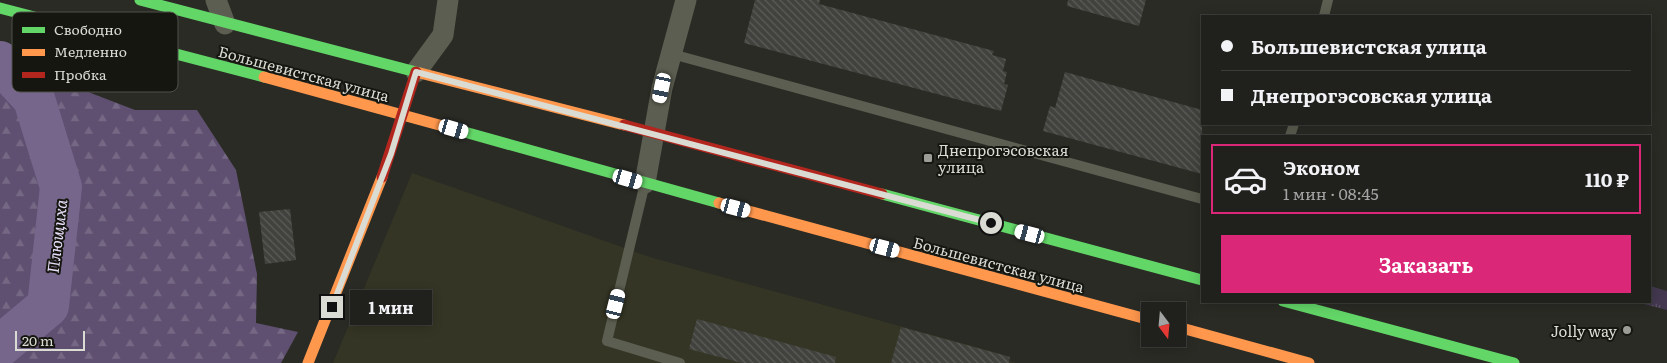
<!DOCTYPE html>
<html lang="ru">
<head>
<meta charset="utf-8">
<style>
  body { margin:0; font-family:Literata,serif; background:#2d2d29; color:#f1f3f6; height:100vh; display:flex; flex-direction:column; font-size:19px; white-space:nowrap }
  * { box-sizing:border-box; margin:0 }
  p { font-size:16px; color:#a2a3a3 }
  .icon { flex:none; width:28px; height:28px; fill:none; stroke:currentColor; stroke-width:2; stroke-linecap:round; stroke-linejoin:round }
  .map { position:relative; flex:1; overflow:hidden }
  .panel { position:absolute; left:1201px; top:135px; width:450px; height:168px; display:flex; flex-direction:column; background:#20201c; border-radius:0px; box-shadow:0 2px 12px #0003,0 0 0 1px #3d3e3b }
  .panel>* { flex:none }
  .hud { position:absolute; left:1201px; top:15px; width:450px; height:110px; border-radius:0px; box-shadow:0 2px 12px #0003,0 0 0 1px #3d3e3b; display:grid; align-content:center; height:110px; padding:0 20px; background:#20201c }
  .needle { width:32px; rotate:164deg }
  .controls { position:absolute; left:1141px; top:302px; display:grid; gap:10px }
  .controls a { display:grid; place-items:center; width:45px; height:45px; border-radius:0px; background:#20201c; box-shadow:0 2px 12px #0003,0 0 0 1px #3d3e3b; font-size:25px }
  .scale { position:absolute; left:15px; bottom:12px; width:70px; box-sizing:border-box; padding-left:5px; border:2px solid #dadbd3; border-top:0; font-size:14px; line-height:18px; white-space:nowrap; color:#dadbd3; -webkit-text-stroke:4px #151610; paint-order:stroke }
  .end { position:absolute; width:22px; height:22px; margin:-11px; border:6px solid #dadbd3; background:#111; box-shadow:0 0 0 2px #111 }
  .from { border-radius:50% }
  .bubble { position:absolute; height:35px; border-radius:0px; background:#20201c; box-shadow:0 2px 12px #0003,0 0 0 1px #3d3e3b; font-size:16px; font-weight:700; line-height:35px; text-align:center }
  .car { position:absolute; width:15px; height:30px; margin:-15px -8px; border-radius:6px; box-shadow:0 0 4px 1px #0007; background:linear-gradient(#fff 24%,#345 0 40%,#fff 0 76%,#345 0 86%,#fff 0) }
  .hud b { display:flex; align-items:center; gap:18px; height:48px; font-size:19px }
  .hud b+b { border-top:1px solid #3d3e3b }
  .hud i { width:12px; height:12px; background:#f1f3f6 }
  ul { padding:9px 0 0; list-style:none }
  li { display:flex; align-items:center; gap:15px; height:70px; margin:0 10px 8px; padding:0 10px; border:2px solid transparent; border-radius:0px }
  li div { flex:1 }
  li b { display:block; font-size:19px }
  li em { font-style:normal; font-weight:700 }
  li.current { border-color:#db2777 }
  li>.icon { width:45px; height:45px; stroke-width:1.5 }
  .primary-button { display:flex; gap:10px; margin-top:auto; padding:10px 20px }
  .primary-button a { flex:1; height:58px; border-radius:0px; background:#db2777; color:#fff; font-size:20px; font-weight:700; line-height:58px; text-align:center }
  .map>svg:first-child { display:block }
</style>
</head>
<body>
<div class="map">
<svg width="1667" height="363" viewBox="0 0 1667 363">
  <defs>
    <pattern id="grass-tufts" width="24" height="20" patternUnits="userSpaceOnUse" patternTransform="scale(1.25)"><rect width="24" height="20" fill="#43384f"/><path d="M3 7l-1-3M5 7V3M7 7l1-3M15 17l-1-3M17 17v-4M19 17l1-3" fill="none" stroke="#5e5467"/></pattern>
    <pattern id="forest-firs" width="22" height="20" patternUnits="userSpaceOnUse" patternTransform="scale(1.25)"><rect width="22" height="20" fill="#5f4f70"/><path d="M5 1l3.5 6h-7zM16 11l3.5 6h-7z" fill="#756884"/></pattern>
    <pattern id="building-back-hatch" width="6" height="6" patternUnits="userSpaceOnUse" patternTransform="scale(1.25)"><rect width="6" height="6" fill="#41423d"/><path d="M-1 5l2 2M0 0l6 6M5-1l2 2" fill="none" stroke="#5c5d58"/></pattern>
  </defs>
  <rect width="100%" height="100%" fill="#2a2b25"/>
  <polygon fill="#343524" points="412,173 653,258 1005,355 1010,361 1016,363 333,363"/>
  <polygon fill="url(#grass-tufts)" points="1650,286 1667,291 1667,310 1633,301 1650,301"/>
  <polygon fill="url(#forest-firs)" points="31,70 135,110 197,110 236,170 257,274 256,323 298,332 281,363 0,363 0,78"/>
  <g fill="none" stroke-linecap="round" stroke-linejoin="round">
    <polyline stroke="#76668b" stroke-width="42" points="0,62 34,99 61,187 48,306 0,346"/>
  </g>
  <g fill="url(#building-back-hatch)">
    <polygon points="755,0 820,0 819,4 994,51 992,55 1006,59 1003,71 1007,72 1004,84 1008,85 1001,111 744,43"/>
    <polygon points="1068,0 1146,0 1139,26 1067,6"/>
    <polygon points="1065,72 1202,110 1202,174 1043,131 1050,106 1055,108"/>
    <polygon points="290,209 296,260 265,264 259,212"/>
    <polygon points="697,319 836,357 835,363 742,363 689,349"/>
    <polygon points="901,327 1010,357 1009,363 891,363"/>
  </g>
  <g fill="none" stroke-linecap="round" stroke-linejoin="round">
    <g stroke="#5c5e51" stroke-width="10">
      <polyline points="1324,16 1328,0"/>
      <polyline points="672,54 1202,199"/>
      <polyline points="1290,136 1294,124"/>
      <polyline points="645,183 607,341 680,363"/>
    </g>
    <g stroke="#5c5e51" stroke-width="21">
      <polyline points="216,0 225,24"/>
      <polyline points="416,72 443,35 448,0"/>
      <polyline points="645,183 662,88 686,0"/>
    </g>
    <g stroke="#63d668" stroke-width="11">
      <polyline points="140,0 420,73"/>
      <polyline points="0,8 264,77"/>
      <polyline points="461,131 719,203"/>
      <polyline points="882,194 1202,280"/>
      <polyline points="1283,301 1514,363"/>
    </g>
    <g stroke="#ff974d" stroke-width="11">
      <polyline points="420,73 624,125"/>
      <polyline points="264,77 461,131"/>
      <polyline points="719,203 1150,320"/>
      <polyline points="1178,327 1309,363"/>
      <polyline points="308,363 382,177"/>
    </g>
    <g stroke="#b3261e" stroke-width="11">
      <polyline points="624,125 882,194"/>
      <polyline points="382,177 416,72"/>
    </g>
  </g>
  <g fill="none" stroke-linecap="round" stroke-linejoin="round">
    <polyline stroke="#dadbd3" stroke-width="6" points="332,307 391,154 416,72 991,223"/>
  </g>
  <g fill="#9c9d96" stroke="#151610" stroke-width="2">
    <rect x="923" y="153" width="10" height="10" rx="2.5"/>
    <circle cx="1627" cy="330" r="5"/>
  </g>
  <g text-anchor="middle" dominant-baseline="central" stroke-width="4" stroke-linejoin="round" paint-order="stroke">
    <g font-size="15" fill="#dadbd3" stroke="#151610">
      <text transform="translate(304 73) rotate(15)">Большевистская улица</text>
      <text transform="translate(999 264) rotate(15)">Большевистская улица</text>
    </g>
    <g font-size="15" fill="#dadbd3" stroke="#151610" text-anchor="start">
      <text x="938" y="149">Днепрогэсовская<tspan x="938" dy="17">улица</tspan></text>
      <text x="1617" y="330" text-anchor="end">Jolly way</text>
    </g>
    <g font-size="16" font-style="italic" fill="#e8ddf8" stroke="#151610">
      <text transform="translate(56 236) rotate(-83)">Плющиха</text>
    </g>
  </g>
  <rect x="12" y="12" width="166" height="80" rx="8" fill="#151610" stroke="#50514a" stroke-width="1"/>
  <rect x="22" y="27" width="23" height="6" fill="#63d668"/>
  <rect x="22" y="49" width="23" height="7" fill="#ff974d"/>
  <rect x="22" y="72" width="23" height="6" fill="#b3261e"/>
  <g font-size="14" fill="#dadbd3">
    <text x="54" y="35">Свободно</text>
    <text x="54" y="57">Медленно</text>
    <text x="54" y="80">Пробка</text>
  </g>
</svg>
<div class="controls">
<a><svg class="needle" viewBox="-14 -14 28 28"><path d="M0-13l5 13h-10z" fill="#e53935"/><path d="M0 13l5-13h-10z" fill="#a2a3a3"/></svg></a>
</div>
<div class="scale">20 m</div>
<i class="end from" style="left:991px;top:223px"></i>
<i class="end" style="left:332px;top:307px"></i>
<div class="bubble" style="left:350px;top:290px;width:82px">1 мин</div>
<i class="car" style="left:662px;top:88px;rotate:192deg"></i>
<i class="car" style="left:454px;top:129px;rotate:106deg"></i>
<i class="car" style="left:628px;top:179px;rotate:106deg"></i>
<i class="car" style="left:736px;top:208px;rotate:105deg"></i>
<i class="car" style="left:1030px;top:234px;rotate:285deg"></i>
<i class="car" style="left:885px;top:248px;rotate:105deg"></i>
<i class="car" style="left:616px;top:304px;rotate:14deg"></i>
<div class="hud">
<b><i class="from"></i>Большевистская улица</b>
<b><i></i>Днепрогэсовская улица</b>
</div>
<section class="panel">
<ul>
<li class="current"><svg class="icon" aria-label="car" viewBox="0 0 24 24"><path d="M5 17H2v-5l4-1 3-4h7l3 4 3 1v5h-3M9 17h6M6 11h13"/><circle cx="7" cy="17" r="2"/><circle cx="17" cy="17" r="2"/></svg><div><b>Эконом</b><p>1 мин · 08:45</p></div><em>110 ₽</em></li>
</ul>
<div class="primary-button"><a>Заказать</a></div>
</section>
</div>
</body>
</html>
